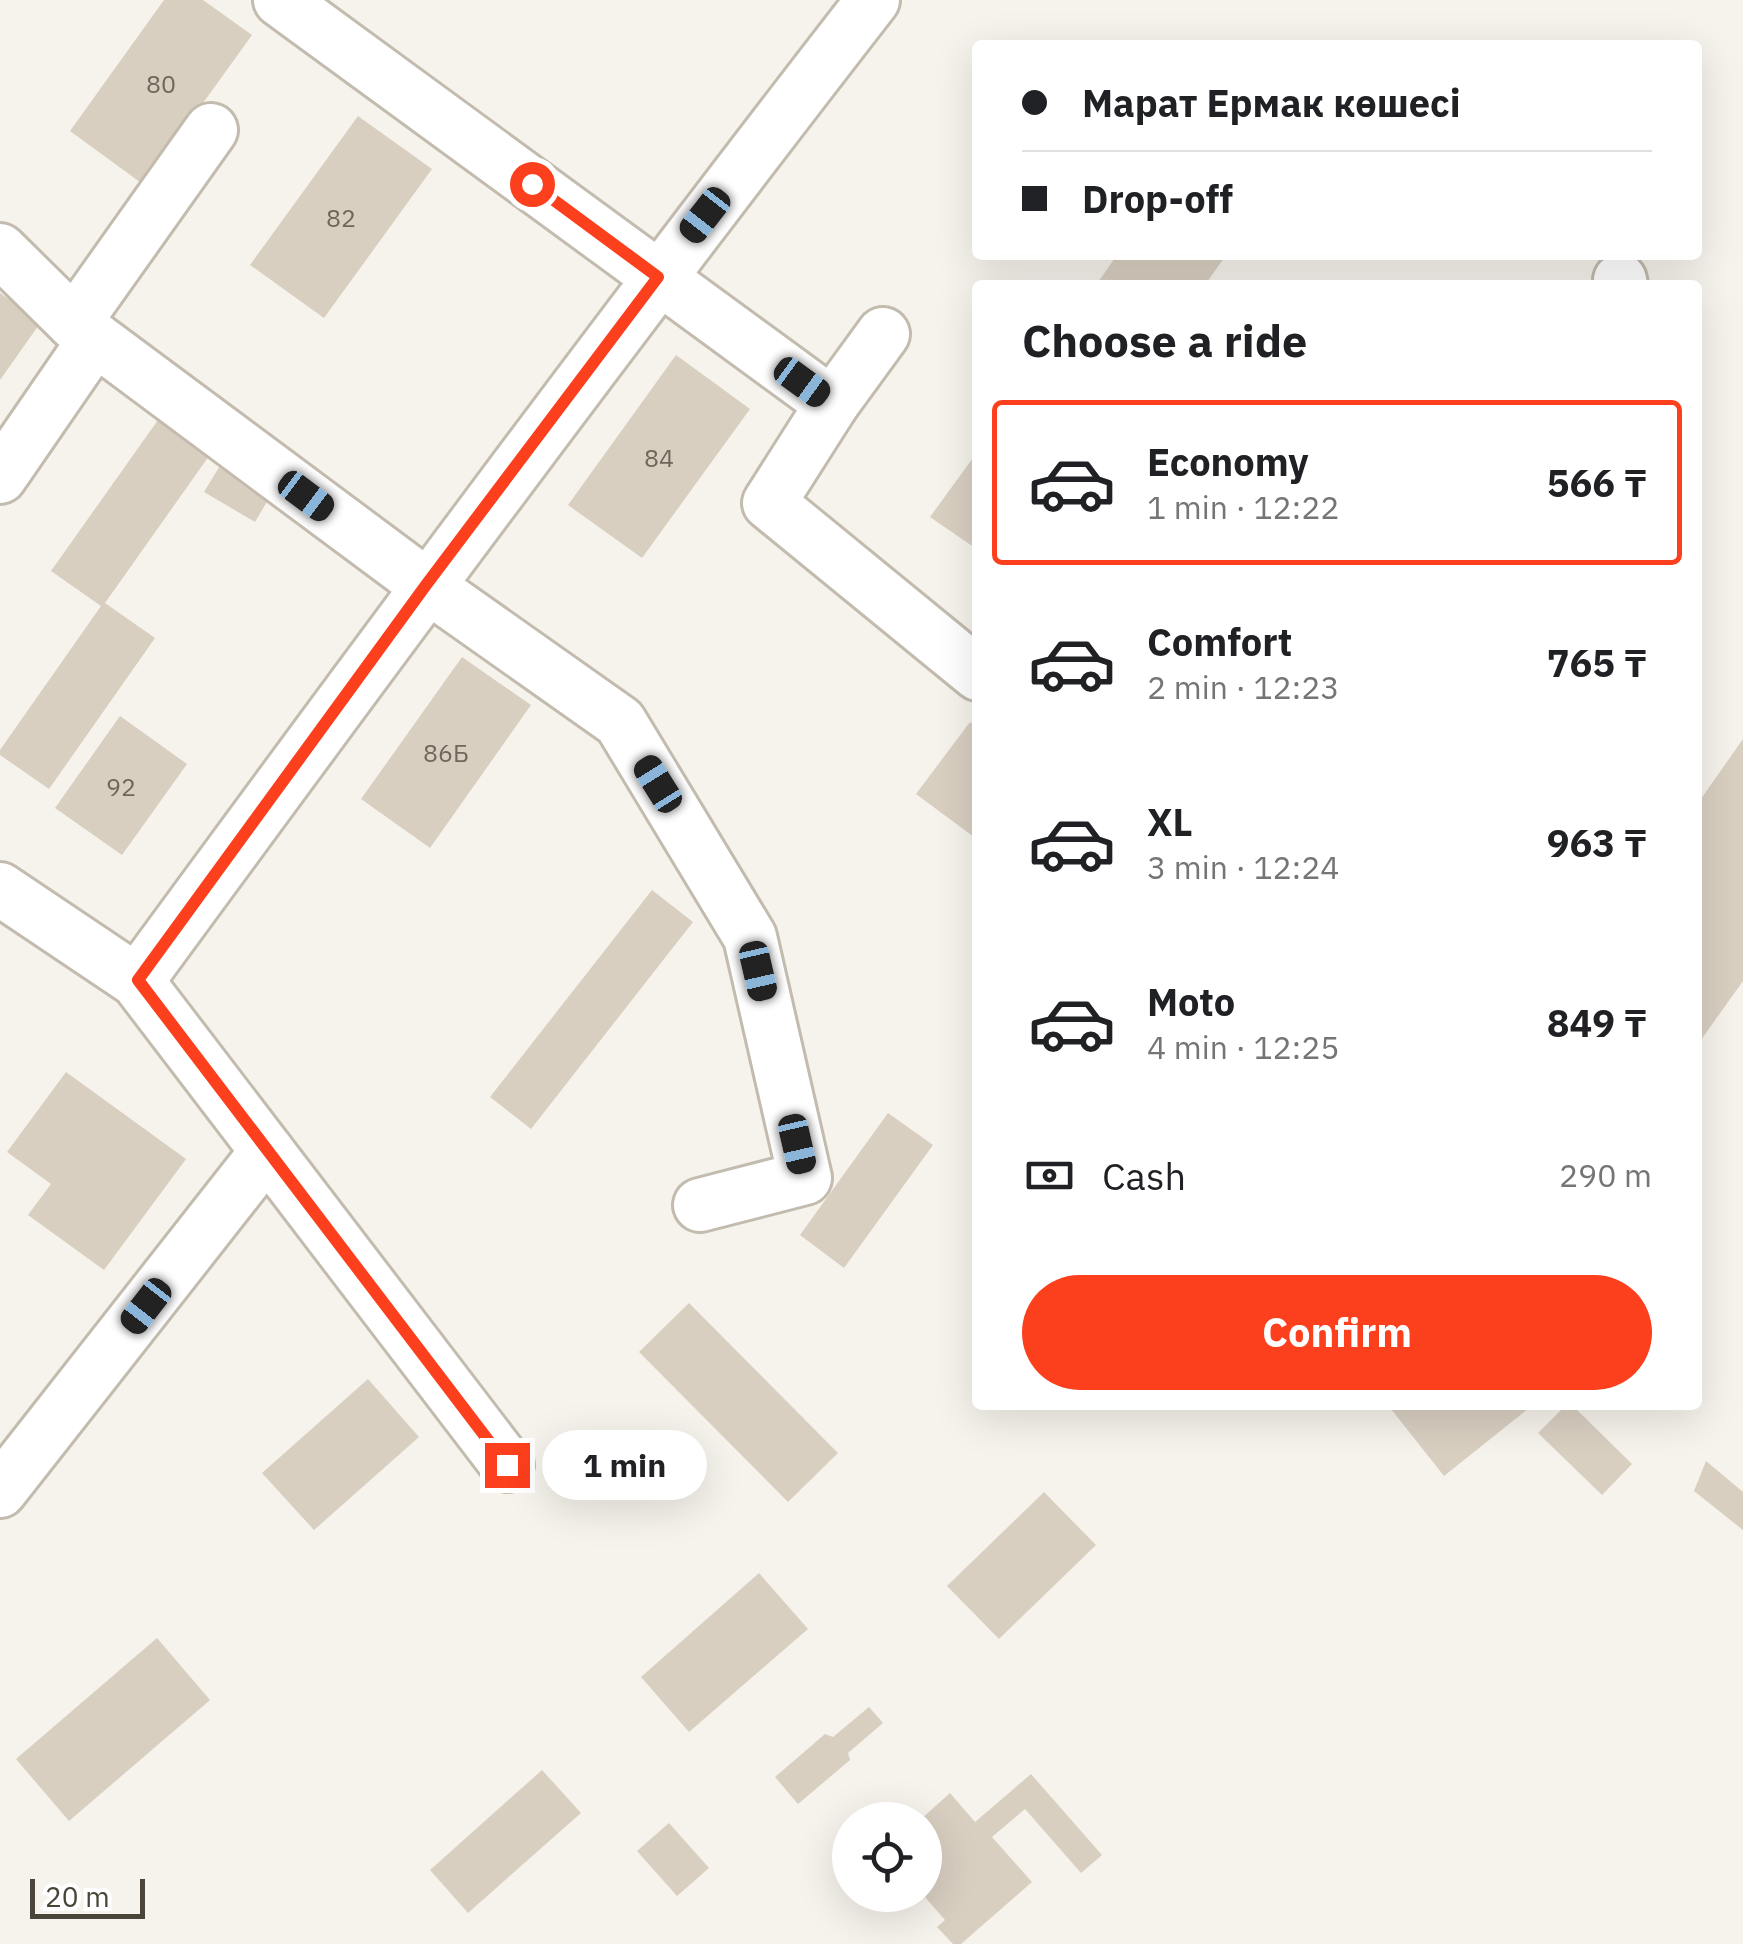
<!DOCTYPE html>
<html lang="en">
<head>
<meta charset="utf-8">
<style>
  body { margin:0; font-family:"IBM Plex Sans",sans-serif; background:#f2f2f2; color:#202124; height:100vh; display:flex; flex-direction:column; font-size:38px; white-space:nowrap }
  * { box-sizing:border-box; margin:0 }
  p { font-size:32px; color:#757577 }
  .icon { flex:none; width:55px; height:55px; fill:none; stroke:currentColor; stroke-width:2; stroke-linecap:round; stroke-linejoin:round }
  .map { position:relative; flex:1; overflow:hidden }
  .sheet { position:absolute; left:972px; top:280px; width:730px; height:1130px; display:flex; flex-direction:column; background:#fff; border-radius:10px; box-shadow:0 10px 40px #0002 }
  .sheet>* { flex:none }
  .banner { position:absolute; left:972px; top:40px; width:730px; height:220px; border-radius:10px; box-shadow:0 10px 40px #0002; display:grid; align-content:center; height:220px; padding:0 50px; background:#fff }
  .tools { position:absolute; left:832px; top:1802px; display:grid; gap:20px }
  .tools a { display:grid; place-items:center; width:110px; height:110px; border-radius:50%; background:#fff; box-shadow:0 10px 40px #0002; font-size:50px }
  .scale { position:absolute; left:30px; bottom:25px; width:115px; box-sizing:border-box; padding-left:10px; border:5px solid #4b4439; border-top:0; font-size:28px; line-height:35px; white-space:nowrap; color:#4b4439; -webkit-text-stroke:8px #fff; paint-order:stroke }
  .end { position:absolute; width:45px; height:45px; margin:-22px; border:12px solid #fc3f1d; background:#fff; box-shadow:0 0 0 5px #fff }
  .from { border-radius:50% }
  .bubble { position:absolute; height:70px; border-radius:35px; background:#fff; box-shadow:0 10px 40px #0002; font-size:32px; font-weight:700; line-height:70px; text-align:center }
  .car { position:absolute; width:30px; height:60px; margin:-30px -15px; border-radius:12px; box-shadow:0 0 8px 2px #0007; background:linear-gradient(#222 24%,#8ab4d8 0 40%,#222 0 76%,#8ab4d8 0 86%,#222 0) }
  .banner b { display:flex; align-items:center; gap:35px; height:95px; font-size:38px }
  .banner b+b { border-top:2px solid #e0e0e0 }
  .banner i { width:25px; height:25px; background:#202124 }
  ul { padding:0; list-style:none }
  li { display:flex; align-items:center; gap:30px; height:165px; margin:0 20px 15px; padding:0 30px; border:5px solid transparent; border-radius:10px }
  li div { flex:1 }
  li b { display:block; font-size:38px }
  li em { font-style:normal; font-weight:700 }
  li.current { border-color:#fc3f1d }
  li>.icon { width:90px; height:90px; stroke-width:1.5 }
  h2 { padding:0 50px; font-size:45px; line-height:120px }
  .pay { display:flex; align-items:center; gap:25px; height:110px; padding:0 50px; font-size:38px }
  .pay p { margin-inline-start:auto }
  .button { display:flex; gap:20px; margin-top:auto; padding:20px 50px }
  .button a { flex:1; height:115px; border-radius:60px; background:#fc3f1d; color:#fff; font-size:40px; font-weight:700; line-height:115px; text-align:center }
  .map>svg:first-child { display:block }
</style>
</head>
<body>
<div class="map">
<svg width="1743" height="1944" viewBox="0 0 1743 1944">
  <rect width="100%" height="100%" fill="#f6f3ec"/>
  <g fill="#d8cfc1">
    <polygon points="164,0 203,0 252,35 144,185 70,131"/>
    <polygon points="358,116 432,169 324,318 250,265"/>
    <polygon points="1117,255 1226,255 1205,285 1096,285"/>
    <polygon points="0,293 41,322 0,380"/>
    <polygon points="676,355 750,409 642,558 568,505"/>
    <polygon points="158,420 209,456 105,603 155,638 49,789 0,755 0,750 101,606 51,571"/>
    <polygon points="978,451 978,550 930,517"/>
    <polygon points="224,459 275,488 255,522 204,492"/>
    <polygon points="462,657 531,705 430,848 361,799"/>
    <polygon points="120,716 187,764 122,855 55,808"/>
    <polygon points="970,722 978,728 978,840 916,794"/>
    <polygon points="1743,739 1743,981 1698,1044 1698,803"/>
    <polygon points="652,890 693,922 531,1129 490,1097"/>
    <polygon points="66,1072 186,1159 104,1270 28,1215 51,1184 7,1152"/>
    <polygon points="888,1113 933,1145 844,1268 800,1235"/>
    <polygon points="689,1303 838,1453 788,1502 639,1352"/>
    <polygon points="368,1379 419,1437 314,1530 262,1473"/>
    <polygon points="1396,1405 1527,1405 1529,1408 1444,1476 1391,1409"/>
    <polygon points="1566,1405 1572,1405 1632,1464 1602,1495 1538,1433"/>
    <polygon points="1706,1461 1743,1492 1743,1530 1694,1491"/>
    <polygon points="1044,1492 1096,1545 999,1639 947,1586"/>
    <polygon points="759,1573 808,1629 689,1732 641,1677"/>
    <polygon points="157,1638 210,1700 69,1821 16,1759"/>
    <polygon points="869,1707 883,1723 848,1753 850,1760 798,1804 775,1777 825,1734 833,1737"/>
    <polygon points="542,1770 581,1813 468,1913 430,1870"/>
    <polygon points="1031,1774 1102,1855 1081,1873 1025,1809 992,1837 1032,1882 961,1944 953,1944 937,1927 945,1920 925,1897 925,1820 920,1820 950,1793 975,1822"/>
    <polygon points="669,1823 709,1868 677,1896 637,1851"/>
  </g>
  <g fill="none" stroke-linecap="round" stroke-linejoin="round">
    <defs>
      <g id="minor">
        <polyline points="280,0 832,404"/>
        <polyline points="0,250 74,323 426,585 620,722 750,937 805,1178 700,1205"/>
        <polyline points="1620,280 1621,285"/>
        <polyline points="74,323 211,130"/>
        <polyline points="883,334 832,404 769,503 978,674"/>
        <polyline points="0,477 95,339"/>
        <polyline points="0,889 137,981 507,1465"/>
        <path d="M 137,981 C 379,651 622,323 873,0"/>
        <polyline points="0,1491 267,1151"/>
      </g>
    </defs>
    <use href="#minor" stroke="#c2bbae" stroke-width="58"/>
    <use href="#minor" stroke="#fff" stroke-width="52"/>
  </g>
  <g fill="none" stroke-linecap="round" stroke-linejoin="round">
    <polyline stroke="#fc3f1d" stroke-width="12" points="507,1465 138,980 426,585 658,277 532,184"/>
  </g>
  <g text-anchor="middle" dominant-baseline="central" stroke-width="8" stroke-linejoin="round" paint-order="stroke">
    <g font-size="25" fill="#6e675b">
      <text x="161" y="83">80</text>
      <text x="341" y="217">82</text>
      <text x="659" y="457">84</text>
      <text x="446" y="752">86Б</text>
      <text x="121" y="786">92</text>
    </g>
  </g>
</svg>
<div class="tools">
<a><svg class="icon" aria-label="locate" viewBox="0 0 24 24"><circle cx="12" cy="12" r="6"/><path d="M12 2v4M12 18v4M2 12h4M18 12h4"/></svg></a>
</div>
<div class="scale">20 m</div>
<i class="end from" style="left:532px;top:184px"></i>
<i class="end" style="left:507px;top:1465px"></i>
<div class="bubble" style="left:542px;top:1430px;width:165px">1 min</div>
<i class="car" style="left:705px;top:215px;rotate:218deg"></i>
<i class="car" style="left:802px;top:382px;rotate:126deg"></i>
<i class="car" style="left:306px;top:496px;rotate:127deg"></i>
<i class="car" style="left:658px;top:784px;rotate:328deg"></i>
<i class="car" style="left:758px;top:971px;rotate:167deg"></i>
<i class="car" style="left:797px;top:1144px;rotate:167deg"></i>
<i class="car" style="left:146px;top:1306px;rotate:218deg"></i>
<div class="banner">
<b><i class="from"></i>Марат Ермак көшесі</b>
<b><i></i>Drop-off</b>
</div>
<section class="sheet">
<h2>Choose a ride</h2>
<ul>
<li class="current"><svg class="icon" aria-label="car" viewBox="0 0 24 24"><path d="M5 17H2v-5l4-1 3-4h7l3 4 3 1v5h-3M9 17h6M6 11h13"/><circle cx="7" cy="17" r="2"/><circle cx="17" cy="17" r="2"/></svg><div><b>Economy</b><p>1 min · 12:22</p></div><em>566 ₸</em></li>
<li><svg class="icon" aria-label="car" viewBox="0 0 24 24"><path d="M5 17H2v-5l4-1 3-4h7l3 4 3 1v5h-3M9 17h6M6 11h13"/><circle cx="7" cy="17" r="2"/><circle cx="17" cy="17" r="2"/></svg><div><b>Comfort</b><p>2 min · 12:23</p></div><em>765 ₸</em></li>
<li><svg class="icon" aria-label="car" viewBox="0 0 24 24"><path d="M5 17H2v-5l4-1 3-4h7l3 4 3 1v5h-3M9 17h6M6 11h13"/><circle cx="7" cy="17" r="2"/><circle cx="17" cy="17" r="2"/></svg><div><b>XL</b><p>3 min · 12:24</p></div><em>963 ₸</em></li>
<li><svg class="icon" aria-label="car" viewBox="0 0 24 24"><path d="M5 17H2v-5l4-1 3-4h7l3 4 3 1v5h-3M9 17h6M6 11h13"/><circle cx="7" cy="17" r="2"/><circle cx="17" cy="17" r="2"/></svg><div><b>Moto</b><p>4 min · 12:25</p></div><em>849 ₸</em></li>
</ul>
<div class="pay"><svg class="icon" aria-label="cash" viewBox="0 0 24 24"><path d="M3 7h18v10H3z"/><circle cx="12" cy="12" r="2"/></svg>Cash<p>290 m</p></div>
<div class="button"><a>Confirm</a></div>
</section>
</div>
</body>
</html>
